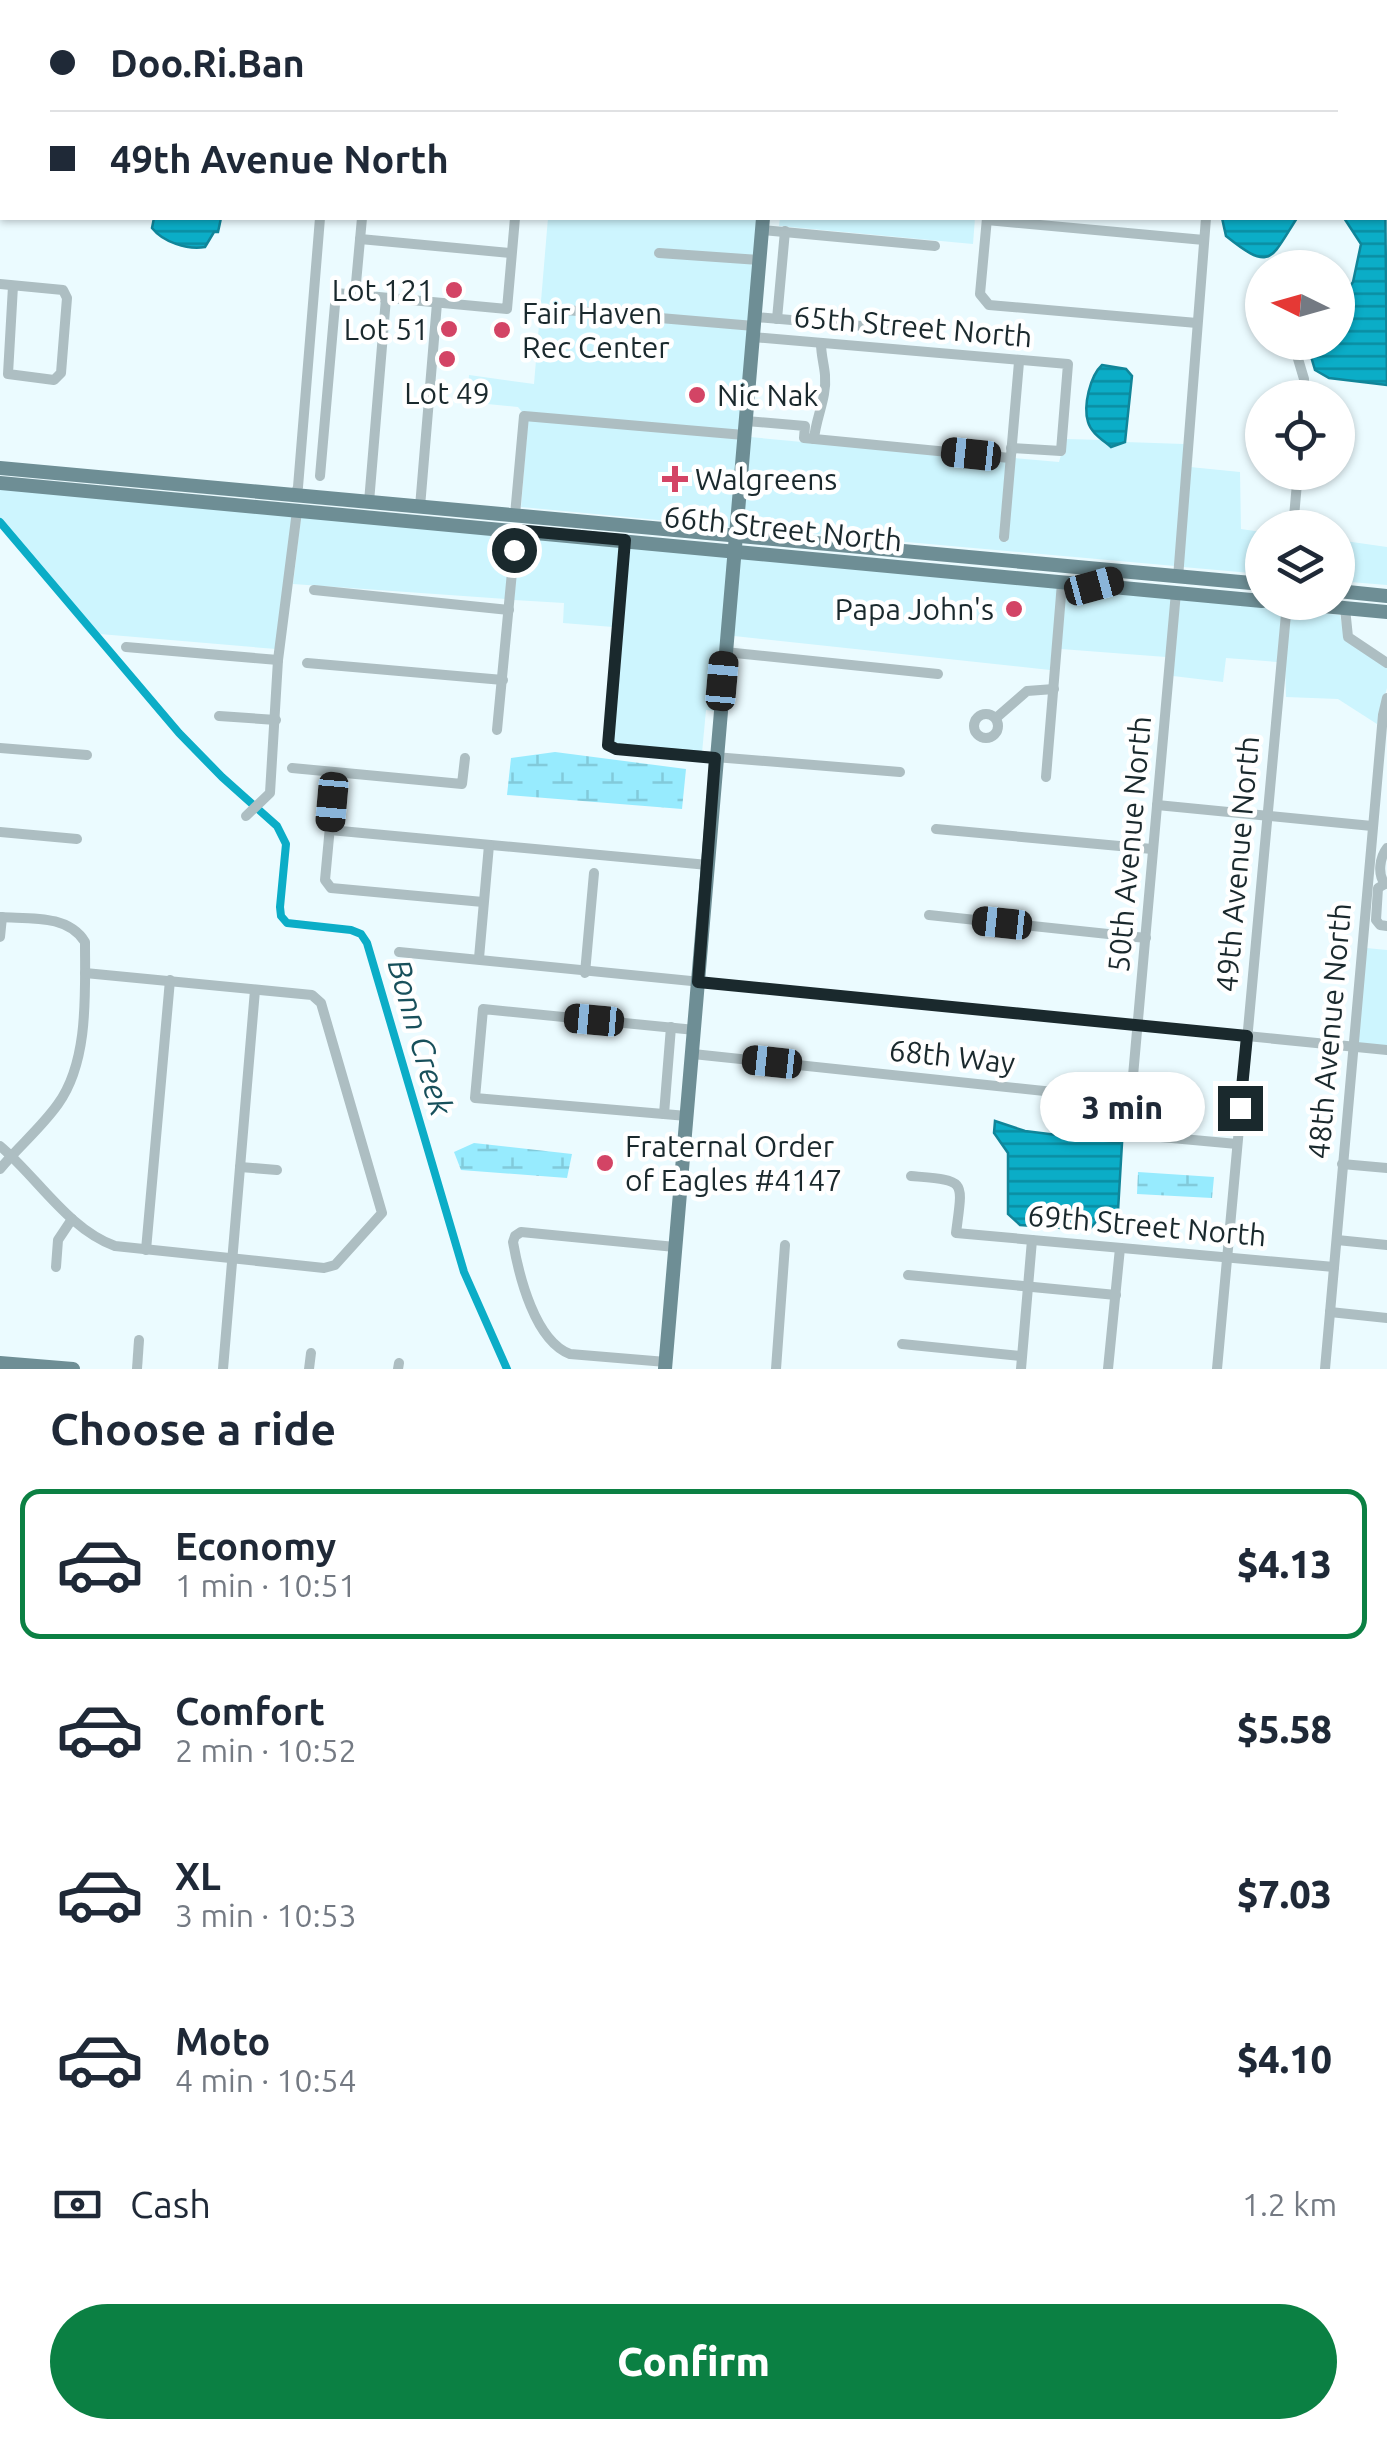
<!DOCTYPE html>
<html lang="en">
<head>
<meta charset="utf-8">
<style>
  body { margin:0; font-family:Ubuntu,sans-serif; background:#f2f2f3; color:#1f2937; height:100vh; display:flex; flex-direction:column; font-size:38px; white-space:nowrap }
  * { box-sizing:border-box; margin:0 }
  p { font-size:32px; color:#747a83 }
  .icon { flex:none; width:55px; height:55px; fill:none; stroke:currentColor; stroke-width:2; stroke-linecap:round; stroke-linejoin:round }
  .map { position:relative; height:1369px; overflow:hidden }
  .panel { display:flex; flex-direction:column; background:#fff; flex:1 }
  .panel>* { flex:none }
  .top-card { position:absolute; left:0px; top:0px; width:1388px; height:220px; box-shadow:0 2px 8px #0004; display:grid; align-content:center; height:220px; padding:0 50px; background:#fff }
  .needle { width:65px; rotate:275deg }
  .fabs { position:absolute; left:1245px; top:250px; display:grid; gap:20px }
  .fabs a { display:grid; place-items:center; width:110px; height:110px; border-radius:50%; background:#fff; box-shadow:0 2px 8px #0004; font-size:50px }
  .end { position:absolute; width:45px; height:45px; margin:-22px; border:12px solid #1a292d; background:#fff; box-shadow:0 0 0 5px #fff }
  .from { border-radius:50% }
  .bubble { position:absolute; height:70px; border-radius:35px; background:#fff; box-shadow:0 2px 8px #0004; font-size:32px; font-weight:800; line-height:70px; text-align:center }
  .car { position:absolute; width:30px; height:60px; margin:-30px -15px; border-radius:12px; box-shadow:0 0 8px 2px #0007; background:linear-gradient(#222 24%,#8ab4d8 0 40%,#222 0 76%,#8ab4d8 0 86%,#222 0) }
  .top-card b { display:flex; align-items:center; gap:35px; height:95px; font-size:38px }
  .top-card b+b { border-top:2px solid #e0e1e3 }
  .top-card i { width:25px; height:25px; background:#1f2937 }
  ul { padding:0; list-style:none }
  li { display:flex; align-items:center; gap:30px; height:150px; margin:0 20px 15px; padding:0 30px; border:5px solid transparent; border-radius:20px }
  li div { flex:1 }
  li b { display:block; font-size:38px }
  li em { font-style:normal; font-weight:800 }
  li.selected { border-color:#0b8043 }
  li>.icon { width:90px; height:90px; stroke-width:1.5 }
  h2 { padding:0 50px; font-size:45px; line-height:120px }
  .pay { display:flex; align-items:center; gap:25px; height:110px; padding:0 50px; font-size:38px }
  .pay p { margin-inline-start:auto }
  .action { display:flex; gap:20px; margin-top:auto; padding:20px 50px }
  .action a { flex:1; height:115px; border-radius:60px; background:#0b8043; color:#fff; font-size:40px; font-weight:800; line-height:115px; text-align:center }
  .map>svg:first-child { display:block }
</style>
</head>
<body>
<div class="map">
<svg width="1387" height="1369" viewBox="0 0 1387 1369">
  <defs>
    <pattern id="wetland-marsh" width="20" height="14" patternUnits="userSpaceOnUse" patternTransform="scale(2.5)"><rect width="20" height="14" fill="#97ebfe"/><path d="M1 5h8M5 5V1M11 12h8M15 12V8" fill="none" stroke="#82cada"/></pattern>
    <pattern id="water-rules" width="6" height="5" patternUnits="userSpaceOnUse" patternTransform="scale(2.5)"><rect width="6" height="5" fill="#0badc7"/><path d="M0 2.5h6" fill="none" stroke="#0a8da2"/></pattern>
  </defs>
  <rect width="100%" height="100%" fill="#ebfbff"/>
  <g fill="#cdf5fe">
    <polygon points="548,218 759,218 755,256 655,250 655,257 755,263 750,322 551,305 550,312 749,330 741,431 522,412 518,407 467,402 469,375 534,384"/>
    <polygon points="780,218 975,218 973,244 779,226"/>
    <polygon points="528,420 740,438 732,527 521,507"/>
    <polygon points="750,437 1006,461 999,540 1007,542 1014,458 1059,462 1061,455 1065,455 1066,439 1103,440 1112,447 1125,442 1184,444 1175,566 741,527"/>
    <polygon points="1190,467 1240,472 1241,529 1262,532 1262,574 1183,567"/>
    <polygon points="0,489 292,516 276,649 88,633 0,523"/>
    <polygon points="301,517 512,536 506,599 293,584"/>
    <polygon points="520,537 620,546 613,627 563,623 564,603 514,600"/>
    <polygon points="1338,540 1387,547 1387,585 1338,581"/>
    <polygon points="628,547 730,556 715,711 706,710 702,753 612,743"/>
    <polygon points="738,557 1058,587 1050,670 734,636"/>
    <polygon points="1066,588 1172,598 1166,657 1061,649"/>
    <polygon points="1180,599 1282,609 1277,662 1226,658 1223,682 1173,676"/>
    <polygon points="1290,610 1340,615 1345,640 1387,667 1387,688 1377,724 1338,699 1286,697 1285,662"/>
    <polygon points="1366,948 1387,950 1387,1046 1357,1043"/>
  </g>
  <g fill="url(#wetland-marsh)">
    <polygon points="555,752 686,769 682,809 507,795 511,758"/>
    <polygon points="474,1143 572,1154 567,1178 461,1170 454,1152"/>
    <polygon points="1138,1172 1214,1177 1212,1198 1137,1194"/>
  </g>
  <g fill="url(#water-rules)" stroke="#108599" stroke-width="2.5">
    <polygon points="1385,178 1387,385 1329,378 1315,370 1307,343 1338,342 1338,303 1353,282 1361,244 1344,218 1385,218"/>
    <path d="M 154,218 L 221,218 L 218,232 L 214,232 L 205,247 C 187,250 163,242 152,228 Z"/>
    <path d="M 1222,218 L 1297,218 C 1270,260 1271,272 1226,236 Z"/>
    <path d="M 1102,365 L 1126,369 L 1132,376 L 1125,442 L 1111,447 C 1103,440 1091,433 1088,422 C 1083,406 1090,376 1102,365 Z"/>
    <polygon points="995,1121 1025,1131 1122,1143 1118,1211 1099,1218 1089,1230 1020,1225 1008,1214 1008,1153 994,1133"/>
  </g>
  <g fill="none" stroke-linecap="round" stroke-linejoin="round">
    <polyline stroke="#108599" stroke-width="2.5" points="345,2 345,0"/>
    <polyline stroke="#0badc7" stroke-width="8" points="0,522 179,733 222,777 277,826 286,844 280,907 281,916 287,923 351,930 361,934 367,943 464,1272 507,1369"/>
    <g stroke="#adbec2" stroke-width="10">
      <polyline points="684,0 686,2"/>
      <polyline points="170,2 170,0"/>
      <polyline points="274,2 274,0"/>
      <polyline points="338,2 339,0"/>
      <polyline points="395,2 395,0"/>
      <polyline points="1167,2 1167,0"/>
      <polyline points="0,37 2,37"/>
      <polyline points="987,218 980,294 989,305 1197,323"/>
      <polyline points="987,220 1204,240"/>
      <polyline points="762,230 935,246"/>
      <polyline points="360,239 511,253"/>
      <polyline points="659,253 759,260"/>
      <polyline points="1300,268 1306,260"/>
      <polyline points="0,284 63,290 67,298 61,373 54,380 8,374 13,286"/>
      <polyline points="355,294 362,218"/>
      <polyline points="554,309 754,326"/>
      <polyline points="755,317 932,332"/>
      <polyline points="777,319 785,231"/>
      <polyline points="753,337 1068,364 1061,451 1011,448"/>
      <polyline points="1293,342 1304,379 1305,398"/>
      <polyline points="746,421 805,426 804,438 1010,458"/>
      <path d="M 814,439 C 816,417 827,398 825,375 C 824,364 821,355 821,343"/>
      <polyline points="320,476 336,293 507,309 515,218"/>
      <polyline points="295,495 298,487 320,218"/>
      <polyline points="369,502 386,298"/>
      <polyline points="420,507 437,303"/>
      <polyline points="515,515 524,416 744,435"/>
      <polyline points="1293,528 1298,472"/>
      <polyline points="1004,537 1019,362"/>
      <polyline points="625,540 608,745 616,749 900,772"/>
      <polyline points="1178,578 1206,218"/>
      <polyline points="314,590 509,610"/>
      <polyline points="1176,592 1129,1121 1131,1130 1139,1135 1237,1144"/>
      <polyline points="1345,608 1348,637 1387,663"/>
      <polyline points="126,647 278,660"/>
      <polyline points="725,652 938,674"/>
      <polyline points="307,663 503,680"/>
      <circle cx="986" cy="726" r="12"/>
      <polyline points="219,716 276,720"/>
      <polyline points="996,718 1027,691 1054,689"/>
      <polyline points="497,730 516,530"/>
      <polyline points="0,748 87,755"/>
      <polyline points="292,768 462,784 465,758"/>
      <polyline points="335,773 325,880 331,888 483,902"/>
      <polyline points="1046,777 1062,583"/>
      <polyline points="1157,805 1372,826"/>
      <polyline points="246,816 270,793 278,660 297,511"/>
      <polyline points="936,829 1152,849"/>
      <polyline points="330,830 708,865"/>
      <polyline points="0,832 77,839"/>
      <polyline points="1385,884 1378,888 1376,920 1380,925 1387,926"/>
      <path d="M 1385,884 C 1377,874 1380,857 1387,848"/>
      <polyline points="929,915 1146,938"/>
      <path d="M 0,917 C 29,919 68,914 85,942 C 85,993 89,1061 58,1104 C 41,1128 18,1147 0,1169"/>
      <polyline points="0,937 2,917"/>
      <polyline points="399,952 1387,1050"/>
      <polyline points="479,958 489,845"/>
      <polyline points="585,973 594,873"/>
      <polyline points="693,1054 1129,1100"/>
      <polyline points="664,1114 671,1027"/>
      <polyline points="687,1116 475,1098 483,1009 695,1030"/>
      <path d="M 0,1146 C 37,1177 68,1229 115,1246 L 324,1268 L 335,1265 L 382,1213 L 321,1003 L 312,995 L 85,973"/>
      <polyline points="1342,1164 1387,1168"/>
      <polyline points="240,1167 277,1170"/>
      <path d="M 911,1176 C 967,1181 963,1178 956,1233 L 1334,1267"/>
      <polyline points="1337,1240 1387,1245"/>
      <polyline points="146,1250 170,980"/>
      <polyline points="56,1267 58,1240 72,1219"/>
      <polyline points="908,1275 1116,1295"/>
      <polyline points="1330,1312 1387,1318"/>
      <polyline points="902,1344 1021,1356"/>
      <path d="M 666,1362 L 570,1354 C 535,1341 519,1276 513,1242 L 515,1236 L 521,1232 L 675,1247"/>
      <polyline points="137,1369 139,1340"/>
      <polyline points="223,1369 255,990"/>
      <polyline points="309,1369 311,1353"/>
      <polyline points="398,1369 399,1363"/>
      <polyline points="776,1369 785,1245"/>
      <polyline points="1021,1369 1032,1240"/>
      <polyline points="1108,1369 1120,1248"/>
      <polyline points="1217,1369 1287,603"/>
      <polyline points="1325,1369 1383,715 1387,698"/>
    </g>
    <g stroke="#6e8e95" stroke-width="14">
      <polyline points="781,2 781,0"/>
      <polyline points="0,468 1262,584"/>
      <polyline points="0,483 1262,601"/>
      <polyline points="1338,591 1387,596"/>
      <polyline points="1280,602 1387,612"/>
      <polyline points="0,1363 73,1369"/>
      <polyline points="665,1369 763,218"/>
    </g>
  </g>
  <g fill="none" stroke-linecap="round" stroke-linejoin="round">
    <polyline stroke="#1a292d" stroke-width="12" points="514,550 516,530 625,540 608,745 616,749 715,758 698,982 1247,1036 1240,1108"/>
  </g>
  <g fill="#d34465" stroke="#fff" stroke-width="4">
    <circle cx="454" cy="290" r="10"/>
    <circle cx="449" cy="329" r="10"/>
    <circle cx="502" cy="330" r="10"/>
    <circle cx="447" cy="359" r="10"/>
    <circle cx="697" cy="395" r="10"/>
    <path d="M670 464h10v10h10v10h-10v10h-10v-10h-10v-10h10z"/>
    <circle cx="1014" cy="609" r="10"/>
    <circle cx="605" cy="1163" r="10"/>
  </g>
  <g text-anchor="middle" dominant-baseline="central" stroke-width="9" stroke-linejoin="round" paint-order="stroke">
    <g font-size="30" fill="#1a292d" stroke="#fff" text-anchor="start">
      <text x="434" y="290" text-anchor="end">Lot 121</text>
      <text x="522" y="313">Fair Haven<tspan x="522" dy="34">Rec Center</tspan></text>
      <text x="429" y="329" text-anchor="end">Lot 51</text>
      <text x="447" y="393" text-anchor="middle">Lot 49</text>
      <text x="717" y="395">Nic Nak</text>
      <text x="695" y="479">Walgreens</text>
      <text x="994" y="609" text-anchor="end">Papa John's</text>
      <text x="625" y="1146">Fraternal Order<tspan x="625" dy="34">of Eagles #4147</tspan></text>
    </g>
    <g font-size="30" fill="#1a292d" stroke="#fff">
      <text transform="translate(913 326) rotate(5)">65th Street North</text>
      <text transform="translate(783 528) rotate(6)">66th Street North</text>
      <text transform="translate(1129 844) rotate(-85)">50th Avenue North</text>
      <text transform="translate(1237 864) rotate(-85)">49th Avenue North</text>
      <text transform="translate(1329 1031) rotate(-85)">48th Avenue North</text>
      <text transform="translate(952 1056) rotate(6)">68th Way</text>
      <text transform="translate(1147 1225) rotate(5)">69th Street North</text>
    </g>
    <g font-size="32" font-style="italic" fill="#18505b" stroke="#fff">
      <text transform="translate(421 1037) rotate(74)">Bonn Creek</text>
    </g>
  </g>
</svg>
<div class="fabs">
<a><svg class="needle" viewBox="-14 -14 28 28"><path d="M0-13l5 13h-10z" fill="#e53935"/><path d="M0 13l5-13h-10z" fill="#747a83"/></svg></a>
<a><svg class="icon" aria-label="locate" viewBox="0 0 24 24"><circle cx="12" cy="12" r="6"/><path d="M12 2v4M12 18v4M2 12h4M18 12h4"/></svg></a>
<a><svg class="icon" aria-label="layers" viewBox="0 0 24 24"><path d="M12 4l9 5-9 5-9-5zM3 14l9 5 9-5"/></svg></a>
</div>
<i class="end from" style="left:514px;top:550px"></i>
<i class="end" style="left:1240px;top:1108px"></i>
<div class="bubble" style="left:1040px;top:1072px;width:165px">3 min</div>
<i class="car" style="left:971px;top:454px;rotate:276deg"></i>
<i class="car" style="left:1094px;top:586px;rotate:75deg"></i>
<i class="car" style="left:722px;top:681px;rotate:5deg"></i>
<i class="car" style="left:332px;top:802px;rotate:185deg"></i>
<i class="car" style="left:1002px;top:923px;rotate:276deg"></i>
<i class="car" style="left:594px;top:1020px;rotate:275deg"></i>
<i class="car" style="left:772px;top:1062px;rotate:276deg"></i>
<div class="top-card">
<b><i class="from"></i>Doo.Ri.Ban</b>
<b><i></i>49th Avenue North</b>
</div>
</div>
<section class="panel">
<h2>Choose a ride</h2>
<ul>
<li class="selected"><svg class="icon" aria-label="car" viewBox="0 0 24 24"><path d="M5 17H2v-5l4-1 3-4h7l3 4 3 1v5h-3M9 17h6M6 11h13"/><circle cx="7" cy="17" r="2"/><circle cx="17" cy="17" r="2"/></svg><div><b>Economy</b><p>1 min · 10:51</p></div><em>$4.13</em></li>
<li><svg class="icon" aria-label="car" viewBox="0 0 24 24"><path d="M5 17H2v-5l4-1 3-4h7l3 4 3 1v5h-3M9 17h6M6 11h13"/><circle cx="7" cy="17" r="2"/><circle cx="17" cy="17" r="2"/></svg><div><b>Comfort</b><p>2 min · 10:52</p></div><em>$5.58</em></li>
<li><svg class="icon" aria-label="car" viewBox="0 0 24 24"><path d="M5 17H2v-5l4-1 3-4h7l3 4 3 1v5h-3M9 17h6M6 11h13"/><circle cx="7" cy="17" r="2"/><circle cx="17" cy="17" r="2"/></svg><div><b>XL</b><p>3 min · 10:53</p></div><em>$7.03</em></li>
<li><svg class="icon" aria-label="car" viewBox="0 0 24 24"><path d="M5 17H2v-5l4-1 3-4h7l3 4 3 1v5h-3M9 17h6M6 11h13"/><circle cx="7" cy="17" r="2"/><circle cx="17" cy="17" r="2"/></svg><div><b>Moto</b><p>4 min · 10:54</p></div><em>$4.10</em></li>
</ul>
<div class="pay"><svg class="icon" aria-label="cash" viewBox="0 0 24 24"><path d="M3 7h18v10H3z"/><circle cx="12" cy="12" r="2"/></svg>Cash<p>1.2 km</p></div>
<div class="action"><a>Confirm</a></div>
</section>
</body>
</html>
